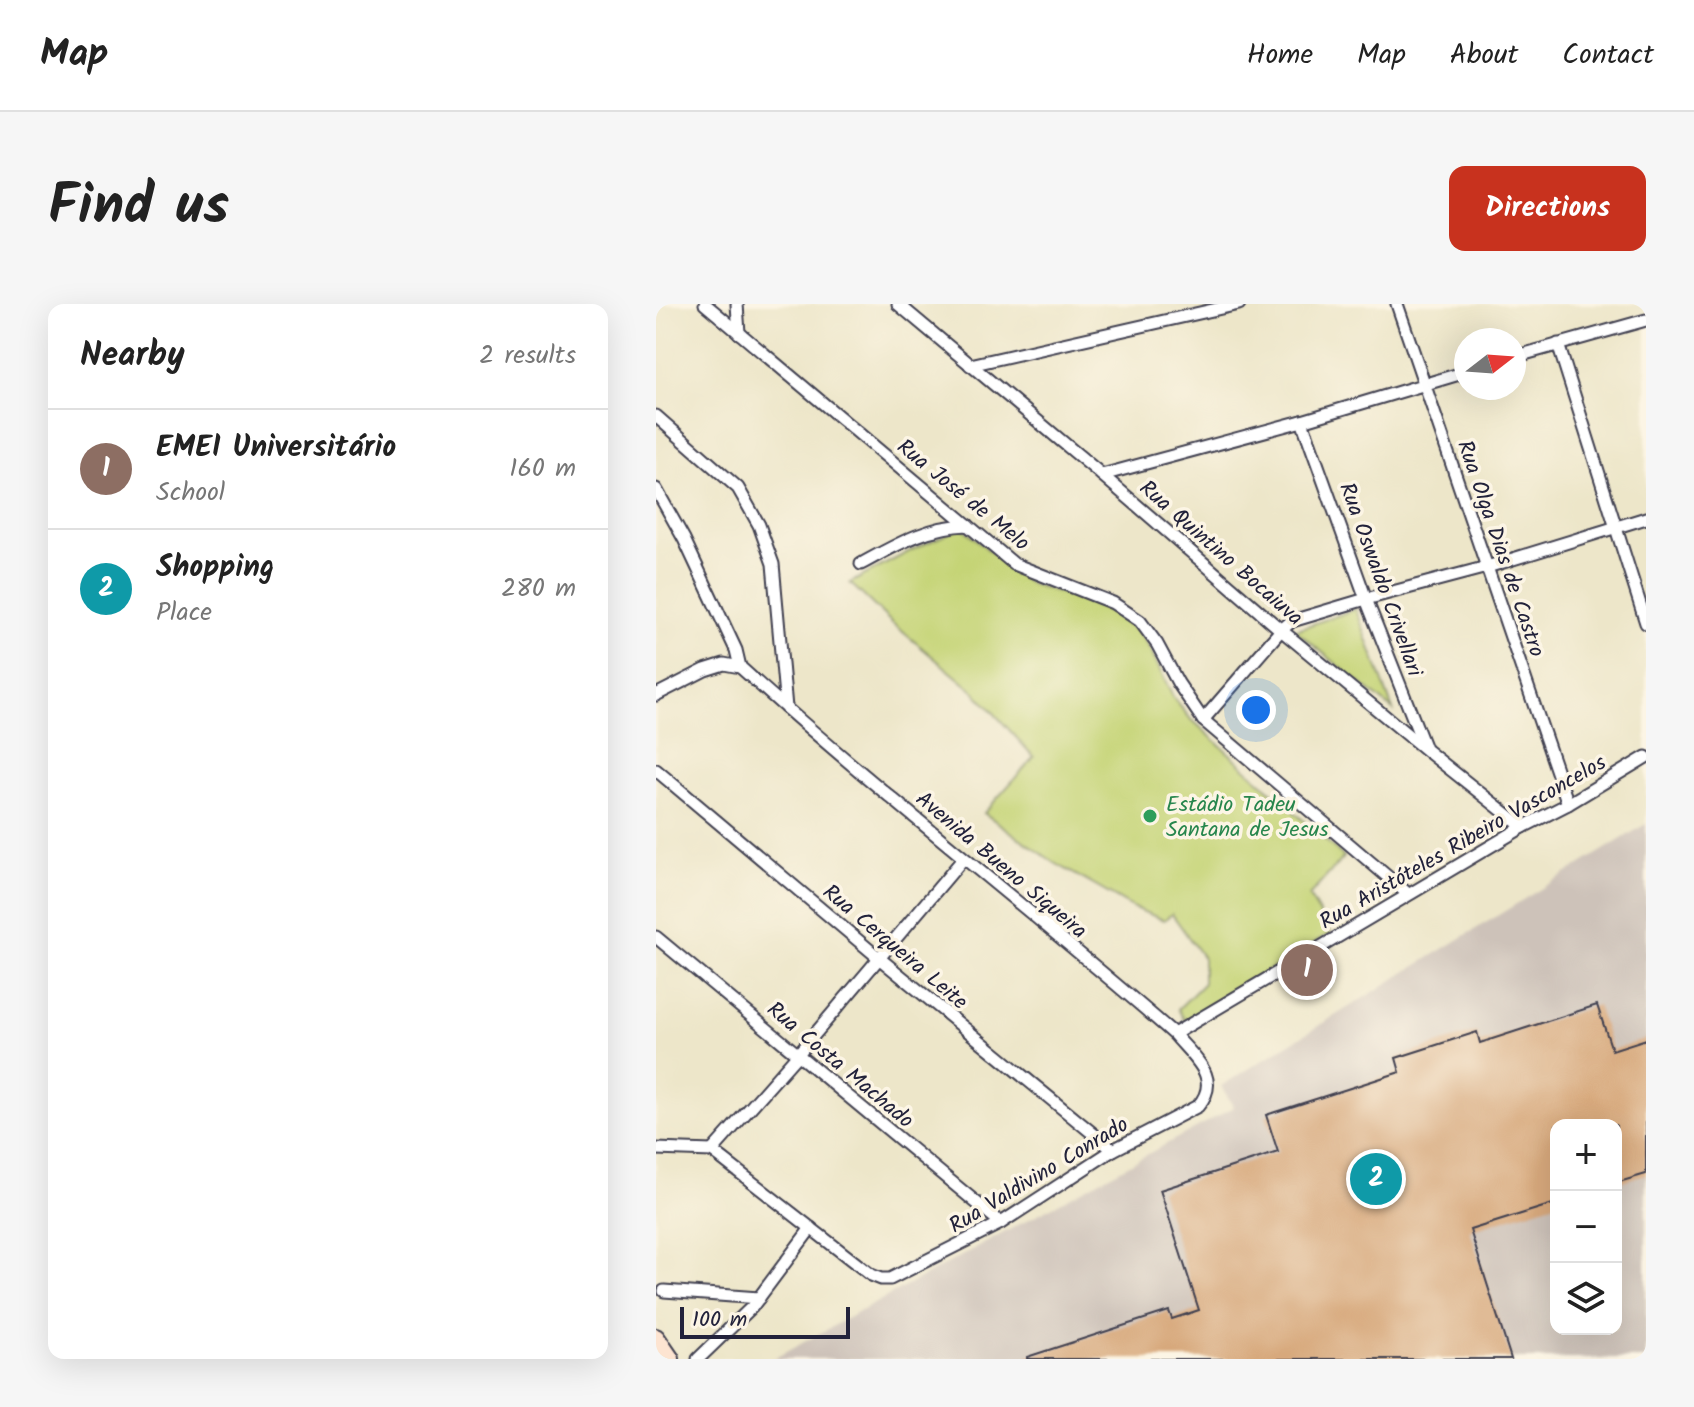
<!DOCTYPE html>
<html lang="en">
<head>
<meta charset="utf-8">
<style>
  body { margin:0; font-family:Kalam,sans-serif; background:#f6f6f6; color:#222 }
  .controls { position:absolute; right:24px; bottom:24px; display:grid; overflow:hidden; border-radius:16px; box-shadow:0 8px 32px #0002 }
  .controls button { width:72px; height:72px; display:grid; place-items:center; padding:0; border:0; border-bottom:2px solid #e0e0e0; background:#fff; color:#222; font:40px sans-serif }
  .compass { position:absolute; left:798px; top:24px; width:72px; height:72px; border-radius:50%; background:#fff; box-shadow:0 8px 32px #0002; rotate:73deg }
  .scale { position:absolute; left:24px; bottom:20px; width:170px; box-sizing:border-box; padding-left:8px; border:4px solid #22223b; border-top:0; font-size:22px; line-height:28px; white-space:nowrap; color:#22223b; -webkit-text-stroke:6px #fcf5e5; paint-order:stroke }
  .you { position:absolute; left:600px; top:406px; width:28px; height:28px; margin:-20px; border:6px solid #fff; border-radius:50%; background:#1a73e8; box-shadow:0 0 0 12px #1a73e833 }
  .badge { display:grid; place-items:center; width:52px; height:52px; border-radius:50%; background:#c8321e; color:#fff; font-size:26px; font-weight:700 }
  .pin { position:absolute; translate:-50% -50%; border:4px solid #fff; box-shadow:0 2px 8px #0006 }
  .list { margin:0; padding:0; list-style:none }
  h2 { display:flex; justify-content:space-between; align-items:center; height:104px; margin:0; padding:0 32px; font-size:34px }
  h2 small { font-size:26px; font-weight:400; color:#767676 }
  .list li { display:grid; grid-template-columns:52px 1fr auto; gap:24px; align-items:center; box-sizing:border-box; height:120px; padding:0 32px; border-top:2px solid #e0e0e0 }
  .list b { display:block; font-size:30px; white-space:nowrap }
  .list p { margin:0; font-size:26px; white-space:nowrap; color:#767676 }
  .list em { font-size:26px; font-style:normal; color:#767676 }
  .icon { flex:none; width:44px; height:44px; fill:none; stroke:currentColor; stroke-width:2; stroke-linecap:round; stroke-linejoin:round }
  .map { position:relative; flex:none; width:990px; height:1055px; overflow:hidden; border-radius:16px }
  header { display:flex; align-items:center; gap:48px; box-sizing:border-box; height:112px; padding:0 40px; background:#fff; border-bottom:2px solid #e0e0e0 }
  header strong { font-size:38px }
  nav { display:flex; gap:44px; margin-inline-start:auto; font-size:28px }
  .intro { display:flex; align-items:center; justify-content:space-between; box-sizing:border-box; height:192px; padding:0 48px }
  h1 { margin:0; font-size:56px }
  .button { padding:20px 36px; border-radius:16px; background:#c8321e; color:#fff; font-size:28px; font-weight:700 }
  main { display:flex; gap:48px; padding:0 48px }
  aside { flex:1; background:#fff; border-radius:16px; box-shadow:0 8px 32px #0002 }
  .map>svg:first-child { display:block }
  .industrial { fill:#cdc2b9; fill-rule:evenodd }
  .green { fill:#c5d476; stroke:#747b58; stroke-width:2 }
  .building { fill:#d7a87c }
  .lines { fill:none; stroke-linecap:round; stroke-linejoin:round }
  .minor-casing { stroke:#403f50; stroke-width:15 }
  .secondary-casing { stroke:#403f50; stroke-width:20 }
  .minor { stroke:#fff; stroke-width:11 }
  .secondary { stroke:#fde4d1; stroke-width:16 }
  .leisure-dot { fill:#2e9e5b; stroke:#fcf5e5; stroke-width:3 }
  .labels { text-anchor:middle; stroke-width:7; stroke-linejoin:round; paint-order:stroke }
  .street-label { font-size:22px; fill:#22223b; stroke:#fcf5e5 }
  .leisure-label { font-size:22px; fill:#27864d; stroke:#fcf5e5; text-anchor:start }
</style>
</head>
<body>
<header>
<strong>Map</strong>
<nav><a>Home</a><a>Map</a><a>About</a><a>Contact</a></nav>
</header>
<div class="intro"><h1>Find us</h1><a class="button">Directions</a></div>
<main>
<aside>
<h2>Nearby<small>2 results</small></h2>
<ul class="list">
<li><span class="badge" style="background:#8d6e63">1</span><div><b>EMEI Universitário</b><p>School</p></div><em>160 m</em></li>
<li><span class="badge" style="background:#0f9aa8">2</span><div><b>Shopping</b><p>Place</p></div><em>280 m</em></li>
</ul>
</aside>
<div class="map">
<svg width="990" height="1055" viewBox="0 0 990 1055">
  <rect width="100%" height="100%" fill="#fcf5e5"/>
  <filter id="ink" filterUnits="userSpaceOnUse"><feTurbulence type="fractalNoise" baseFrequency=".0125" numOctaves="2"/><feDisplacementMap in="SourceGraphic" scale="16" xChannelSelector="R" yChannelSelector="G"/><feConvolveMatrix kernelMatrix="1 2 1 2 8 2 1 2 1" color-interpolation-filters="sRGB"/></filter>
  <filter id="wash" filterUnits="userSpaceOnUse"><feTurbulence type="fractalNoise" baseFrequency=".006" numOctaves="4" result="noise"/><feDisplacementMap in="SourceGraphic" scale="32" xChannelSelector="R" yChannelSelector="G"/><feGaussianBlur stdDeviation="1.8" result="paint"/><feColorMatrix in="noise" values="0 0 0 0 0 0 0 0 0 0 0 0 0 0 0 0 0 1.4 0 .05"/><feComposite in="paint" operator="in"/></filter>
  <g filter="url(#wash)">
    <rect width="100%" height="100%" fill="#ede6c9"/>
    <path class="industrial" d="M 990,520 L 990,1055 L 117,1055 L 578,803 L 565,782 ZM 900,821 L 960,821 L 960,1025 L 900,1025 Z"/>
    <g class="green">
      <polygon points="306,223 358,268 375,280 441,300 482,327 493,344 518,395 533,413 688,553 653,592 675,629 529,717 522,705 547,680 547,654 516,610 508,616 478,604 399,559 328,509 378,453 319,388 235,318 194,279 258,245"/>
      <polygon points="700,305 737,406 639,326"/>
    </g>
    <g id="blocks">
      <polygon class="building" points="941,701 956,746 990,735 990,870 960,879 960,821 900,821 900,899 814,926 855,1055 371,1055 371,1053 513,1007 516,1015 543,1006 504,886 622,848 610,811 744,768 740,754 821,728 824,739"/>
    </g>
  </g>
  <g filter="url(#ink)">
    <use href="#blocks" fill-opacity="0" stroke="#403f50" stroke-width="2"/>
    <g class="lines">
      <defs>
        <g id="minor">
          <polyline points="49,0 358,260 457,299 484,317 501,340 522,379 547,416 752,590"/>
          <polyline points="81,0 83,29"/>
          <polyline points="242,0 446,171 625,326 770,446 867,523"/>
          <polyline points="741,0 912,500"/>
          <polyline points="902,40 990,319"/>
          <polyline points="858,53 990,16"/>
          <polyline points="314,61 583,0"/>
          <polyline points="0,112 82,184 103,221 117,260 130,404"/>
          <polyline points="646,117 710,295 768,442"/>
          <polyline points="446,171 646,117 810,68"/>
          <polyline points="0,185 28,235 80,346 84,363"/>
          <path d="M 205,260 C 240,241 271,222 312,221"/>
          <polyline points="0,391 49,366 68,360 84,363"/>
          <polyline points="547,416 625,326 636,317 710,295 831,263 990,214"/>
          <polyline points="0,466 223,654 457,846"/>
          <polyline points="0,633 345,919"/>
          <polyline points="518,730 867,523 912,500 990,453"/>
          <polyline points="0,845 56,847"/>
          <path d="M 56,847 L 215,971 L 225,975 L 234,975 L 345,919 L 457,846 L 542,802 C 567,774 537,753 518,730 C 375,605 224,490 84,363"/>
          <polyline points="56,847 142,750 307,555"/>
          <polyline points="8,987 103,994"/>
          <polyline points="42,1055 96,1003 155,924"/>
        </g>
        <polyline id="secondary" points="0,1033 15,1055"/>
      </defs>
      <use href="#minor" class="minor-casing"/>
      <use href="#secondary" class="secondary-casing"/>
      <use href="#minor" class="minor"/>
      <use href="#secondary" class="secondary"/>
    </g>
  </g>
  <circle class="leisure-dot" cx="494" cy="512" r="8"/>
  <g class="labels">
    <g class="street-label">
      <text transform="translate(308 190) rotate(39)" y="8">Rua José de Melo</text>
      <text transform="translate(846 244) rotate(71)" y="8">Rua Olga Dias de Castro</text>
      <text transform="translate(566 248) rotate(41)" y="8">Rua Quintino Bocaiuva</text>
      <text transform="translate(726 275) rotate(70)" y="8">Rua Oswaldo Crivellari</text>
      <text transform="translate(806 537) rotate(-30)" y="8">Rua Aristóteles Ribeiro Vasconcelos</text>
      <text transform="translate(346 560) rotate(40)" y="8">Avenida Bueno Siqueira</text>
      <text transform="translate(240 642) rotate(40)" y="8">Rua Cerqueira Leite</text>
      <text transform="translate(185 760) rotate(40)" y="8">Rua Costa Machado</text>
      <text transform="translate(382 870) rotate(-31)" y="8">Rua Valdivino Conrado</text>
    </g>
    <g class="leisure-label">
      <text x="510" y="507">Estádio Tadeu<tspan x="510" dy="25">Santana de Jesus</tspan></text>
    </g>
  </g>
</svg>
<div class="controls">
<button>+</button>
<button>−</button>
<button><svg class="icon" aria-label="layers" viewBox="0 0 24 24"><path d="M12 4l9 5-9 5-9-5zM3 14l9 5 9-5"/></svg></button>
</div>
<svg class="compass" viewBox="-18 -18 36 36"><path d="M0-13l5 13h-10z" fill="#e53935"/><path d="M0 13l5-13h-10z" fill="#767676"/></svg>
<div class="scale">100 m</div>
<div class="you"></div>
<div class="pin badge" style="left:651px;top:666px;background:#8d6e63">1</div>
<div class="pin badge" style="left:720px;top:875px;background:#0f9aa8">2</div>
</div>
</main>
</body>
</html>
